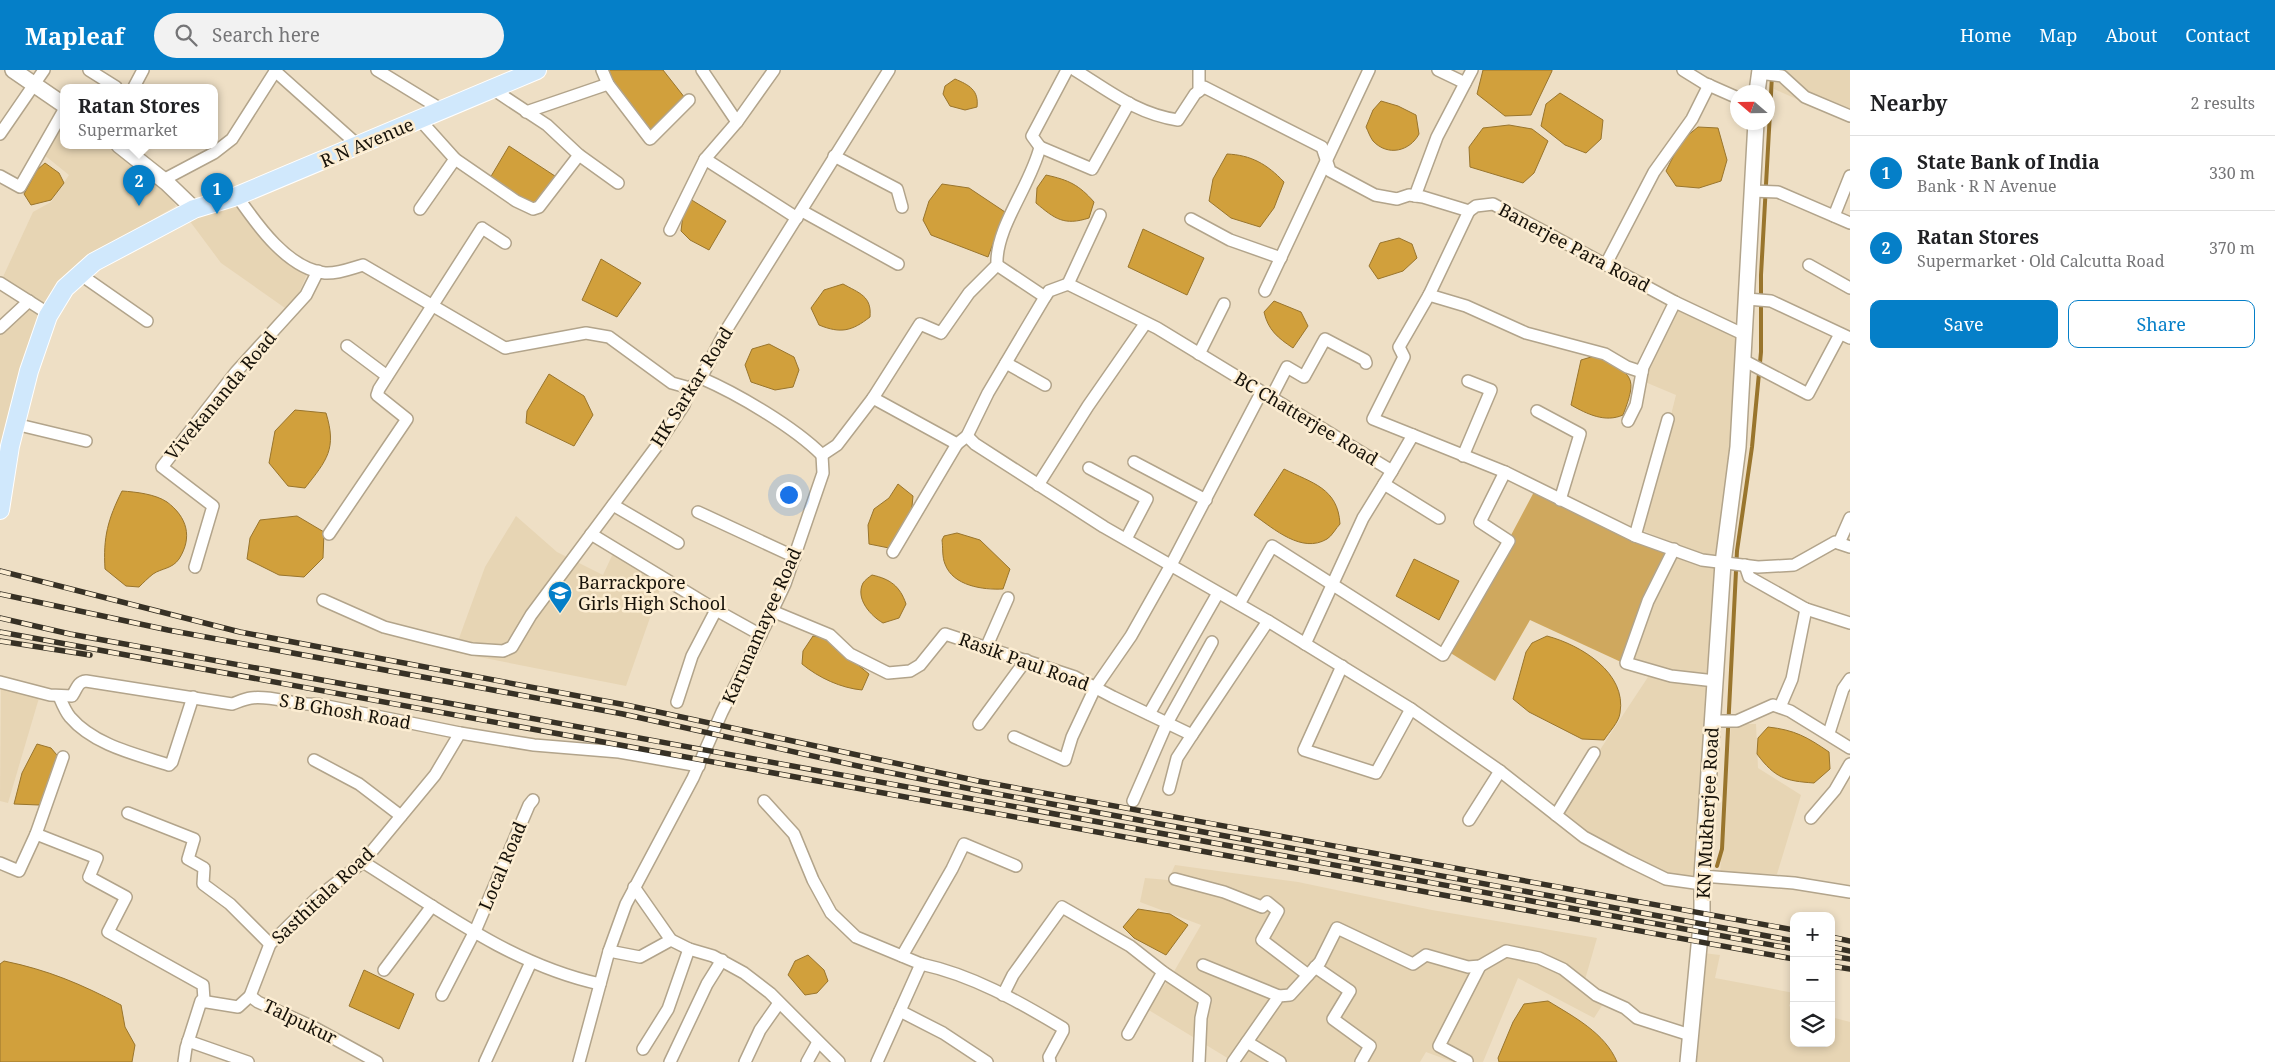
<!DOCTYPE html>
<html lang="en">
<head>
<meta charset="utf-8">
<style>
  body { margin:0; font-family:"Noto Serif",serif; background:#f2f2f2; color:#202124 }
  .controls { position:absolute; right:15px; bottom:15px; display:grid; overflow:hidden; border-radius:10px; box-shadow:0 2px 8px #0003 }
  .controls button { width:45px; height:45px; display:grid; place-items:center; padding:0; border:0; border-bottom:1px solid #e0e0e0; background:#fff; color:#202124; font:25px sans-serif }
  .compass { position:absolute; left:1730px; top:15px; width:45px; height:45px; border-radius:50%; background:#fff; box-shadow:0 2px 8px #0003; rotate:290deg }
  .you { position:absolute; left:788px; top:424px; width:18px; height:18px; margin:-12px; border:4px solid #fff; border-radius:50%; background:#1a73e8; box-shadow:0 0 0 8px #1a73e833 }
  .badge { display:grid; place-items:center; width:32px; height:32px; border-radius:50%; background:#057fc8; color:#fff; font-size:16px; font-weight:700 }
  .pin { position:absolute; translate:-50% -41px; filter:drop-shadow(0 1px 2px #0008) }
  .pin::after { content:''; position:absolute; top:26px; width:18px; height:15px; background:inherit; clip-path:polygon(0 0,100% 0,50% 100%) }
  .popup { position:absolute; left:60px; top:14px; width:158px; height:65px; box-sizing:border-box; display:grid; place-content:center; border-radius:10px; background:#fff; filter:drop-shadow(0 1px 4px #0005); font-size:16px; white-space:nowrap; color:#757577 }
  .popup b { font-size:19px; color:#202124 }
  .popup::after { content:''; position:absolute; left:50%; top:100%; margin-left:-10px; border:10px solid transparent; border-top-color:#fff }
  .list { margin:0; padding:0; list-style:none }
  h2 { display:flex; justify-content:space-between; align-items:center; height:65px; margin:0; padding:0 20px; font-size:21px }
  h2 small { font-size:16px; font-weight:400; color:#757577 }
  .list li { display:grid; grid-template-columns:32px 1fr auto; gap:15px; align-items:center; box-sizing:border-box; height:75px; padding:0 20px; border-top:1px solid #e0e0e0 }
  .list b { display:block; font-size:19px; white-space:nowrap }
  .list p { margin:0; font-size:16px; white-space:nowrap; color:#757577 }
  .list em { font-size:16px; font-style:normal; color:#757577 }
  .actions { display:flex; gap:10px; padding:15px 20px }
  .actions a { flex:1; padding:11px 0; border:1px solid #057fc8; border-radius:10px; text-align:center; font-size:18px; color:#057fc8 }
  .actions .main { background:#057fc8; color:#fff }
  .icon { flex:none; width:28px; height:28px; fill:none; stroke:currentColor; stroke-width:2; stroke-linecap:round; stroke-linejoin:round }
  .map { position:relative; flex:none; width:1850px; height:992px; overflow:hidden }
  header { display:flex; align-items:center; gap:30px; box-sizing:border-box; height:70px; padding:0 25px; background:#057fc8; color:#fff }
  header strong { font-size:24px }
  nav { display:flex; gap:28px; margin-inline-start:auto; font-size:18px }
  .search { width:350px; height:45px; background:#f2f2f2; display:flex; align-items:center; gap:12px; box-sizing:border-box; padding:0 18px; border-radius:28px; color:#757577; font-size:19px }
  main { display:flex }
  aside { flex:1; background:#fff }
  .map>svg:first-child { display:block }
  .built { fill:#e7d5b4 }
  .green { fill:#cfa85e }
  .water { fill:#d1a03c; stroke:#99752d }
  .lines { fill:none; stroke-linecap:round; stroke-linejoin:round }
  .stream { stroke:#99752d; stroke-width:4 }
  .street-casing { stroke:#b2a48b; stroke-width:14 }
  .secondary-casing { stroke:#b2a48b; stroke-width:18 }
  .primary-casing { stroke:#fff; stroke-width:20 }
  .street { stroke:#fff; stroke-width:11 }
  .secondary { stroke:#fff; stroke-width:15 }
  .primary { stroke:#d0e8fc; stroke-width:18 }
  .rail-casing { stroke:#373125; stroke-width:5.5 }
  .rail { stroke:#fcedd2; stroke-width:4; stroke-dasharray:11; stroke-linecap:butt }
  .labels { text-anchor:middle; stroke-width:5; stroke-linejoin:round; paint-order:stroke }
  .street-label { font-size:18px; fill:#171209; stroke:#fcedd2 }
  .poi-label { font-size:18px; fill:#171209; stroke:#fcedd2; text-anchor:start }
</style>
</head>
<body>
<header>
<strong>Mapleaf</strong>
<div class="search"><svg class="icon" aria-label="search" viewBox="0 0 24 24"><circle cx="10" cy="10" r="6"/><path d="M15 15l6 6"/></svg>Search here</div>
<nav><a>Home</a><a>Map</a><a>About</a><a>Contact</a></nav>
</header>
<main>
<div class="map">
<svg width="1850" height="992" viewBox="0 0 1850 992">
  <rect width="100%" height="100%" fill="#eedfc5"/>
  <g class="built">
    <polygon points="1775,0 1850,0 1850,53 1774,19"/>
    <polygon points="64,46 64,75 108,75 160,111 176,136 121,168 45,237 2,209 33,142 51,132 69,105 43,84"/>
    <polygon points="231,130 249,153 277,182 307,204 298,225 285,238 221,193 186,146"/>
    <polygon points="29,235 42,244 0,406 0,261"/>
    <polygon points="1678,239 1741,268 1730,411 1717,488 1678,476 1642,460 1676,325 1645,312 1648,297"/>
    <polygon points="516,446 557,482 603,505 616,477 665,505 626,616 454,582 485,497"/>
    <polygon points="1675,485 1717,497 1710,605 1668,602 1630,592 1650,533"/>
    <polygon points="1650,604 1712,613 1696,810 1670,804 1638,792 1587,764 1562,743 1590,695"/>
    <polygon points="1,616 39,628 8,733 0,731"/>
    <polygon points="1731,654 1756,654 1758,698 1801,725 1777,804 1720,803"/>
    <polygon points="1175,795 1298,812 1432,840 1597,868 1582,920 1603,934 1594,948 1518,908 1483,992 1453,992 1426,982 1420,992 1234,992 1147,939 1172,905 1201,855 1140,832 1145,808 1168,810"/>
    <polygon points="1703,883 1720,885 1715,908 1794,923 1789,936 1794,938 1794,973 1831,973 1831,947 1850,952 1850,992 1694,992"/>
  </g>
  <polygon class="green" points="1535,420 1669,481 1644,531 1621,592 1530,550 1495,611 1449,582"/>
  <g class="water">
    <polygon points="602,0 663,0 685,28 655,65"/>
    <polygon points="1483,0 1552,0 1552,1 1531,45 1505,46 1477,24"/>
    <path d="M 955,9 C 969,15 979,20 977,37 L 965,40 L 950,36 L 943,24 L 945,16 Z"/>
    <polygon points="1560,23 1603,50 1601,69 1586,83 1565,75 1541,56 1546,34"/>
    <path d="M 1381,31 L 1398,36 L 1416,45 L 1419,64 C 1410,81 1388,87 1373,71 C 1370,67 1368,61 1366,57 L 1373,40 Z"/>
    <polygon points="1509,55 1532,59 1548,71 1534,103 1523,113 1470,97 1469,77 1483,58"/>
    <polygon points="1698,57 1718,58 1727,90 1721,111 1699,118 1676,116 1666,101 1681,71"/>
    <polygon points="509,76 558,108 538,137 490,108"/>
    <path d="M 1227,84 C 1251,85 1267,94 1284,112 L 1274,138 L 1260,157 L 1231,148 L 1209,131 L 1213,109 Z"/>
    <polygon points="45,93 59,103 64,113 51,130 31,135 24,124 37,100"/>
    <path d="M 1046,105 C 1069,110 1079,115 1094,132 L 1089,148 C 1064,156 1055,149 1036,133 L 1037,118 Z"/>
    <polygon points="942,114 969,118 1005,142 988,187 931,165 923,150 929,131"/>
    <polygon points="690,129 726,151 709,180 690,170 681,161 683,145"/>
    <polygon points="1143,159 1204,188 1187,225 1128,197"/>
    <polygon points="1399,168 1412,174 1417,188 1403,201 1378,209 1369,196 1380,173"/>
    <polygon points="601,189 641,213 617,247 582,230"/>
    <path d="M 843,214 C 859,223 872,226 870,247 C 852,261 841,264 819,255 L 811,238 L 824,220 Z"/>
    <path d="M 1274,231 L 1301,242 L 1308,256 L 1293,278 C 1278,268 1268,260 1264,242 Z"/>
    <polygon points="769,274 794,287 799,300 793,317 775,320 751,312 745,295 752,279"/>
    <path d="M 1598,285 C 1633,306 1638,306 1623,345 C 1605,353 1587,344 1571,335 L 1581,290 Z"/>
    <polygon points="549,304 584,326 593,345 574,376 526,353 527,341"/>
    <path d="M 295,340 L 326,343 C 337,379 327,390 305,418 L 288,416 L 269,393 L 275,361 Z"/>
    <path d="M 1284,399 C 1312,413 1338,418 1340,454 C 1336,458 1332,466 1327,469 C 1302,484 1274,459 1254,445 Z"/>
    <polygon points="898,414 913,426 911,447 889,478 869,474 868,455 874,439 889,428"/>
    <path d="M 122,421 C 136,422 155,424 167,432 C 187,447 193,467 179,489 C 172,499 162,498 153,504 C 148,508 143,513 139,517 L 126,516 L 105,499 C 103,467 108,449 122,421 Z"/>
    <polygon points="297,446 324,462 323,488 304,507 279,505 247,489 250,468 260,450"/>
    <path d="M 957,463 L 980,470 L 1010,499 L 1003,519 C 983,520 953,516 945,494 C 942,487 943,477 942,470 L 944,466 Z"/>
    <polygon points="1414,489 1459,511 1439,550 1396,526"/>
    <path d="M 872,505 C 890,509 900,516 906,534 L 899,548 L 883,553 C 871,546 855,529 863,513 C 865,510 869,507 872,505 Z"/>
    <path d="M 813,566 L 825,568 L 869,604 L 862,620 C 841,618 819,608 802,594 L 803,581 Z"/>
    <path d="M 1547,566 C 1581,575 1627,603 1620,643 C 1619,652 1609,662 1604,670 L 1582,669 L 1529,642 L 1513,629 L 1526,582 L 1532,573 Z"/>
    <path d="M 1768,657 C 1795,660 1807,667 1829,682 L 1830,699 L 1814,713 C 1785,711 1775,708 1757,684 L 1758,668 Z"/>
    <polygon points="37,674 51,678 62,691 48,730 39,735 14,734 22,703"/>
    <polygon points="1138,839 1170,844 1188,855 1166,885 1134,868 1123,857"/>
    <polygon points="808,885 824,900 828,911 817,923 805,925 788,905 795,891"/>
    <path d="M 4,891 C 48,900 81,914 121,935 L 125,957 L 135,975 L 132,992 L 0,992 L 0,894 Z"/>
    <polygon points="364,900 414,924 399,959 349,936"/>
    <path d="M 1548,931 C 1574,947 1605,963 1617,992 L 1499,992 L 1498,988 L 1513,952 L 1524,934 Z"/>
  </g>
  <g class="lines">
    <polyline class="stream" points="1717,796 1722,779 1737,481 1752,377 1761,282 1761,205 1772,6"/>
    <defs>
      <g id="street">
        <polyline points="89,0 116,17"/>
        <polyline points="377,0 444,41"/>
        <polyline points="602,0 608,14 650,69 689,30"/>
        <polyline points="702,0 737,52"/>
        <path d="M 1075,0 C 1109,21 1137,44 1178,50 L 1195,24 L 1204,17 L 1322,77 L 1330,101 L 1375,125 L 1397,129 L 1409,125 L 1423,127 L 1469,141 L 1476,136 L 1493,134 L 1675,232 L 1745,265"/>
        <polyline points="1199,0 1199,21"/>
        <polyline points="1438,0 1465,13"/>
        <polyline points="1683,0 1704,13 1738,28"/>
        <polyline points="275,1 359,76"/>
        <polyline points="1759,3 1782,6 1805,27 1850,46"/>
        <polyline points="134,17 143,0"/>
        <polyline points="494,20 547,55 579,85 618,113"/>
        <polyline points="526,42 608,14"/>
        <polyline points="420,50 455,89 516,131 533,139 539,137 579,85"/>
        <polyline points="0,64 44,0"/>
        <polyline points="1040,77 1092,99 1129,33"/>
        <polyline points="834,86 897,119 902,137"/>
        <polyline points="705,89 797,148"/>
        <polyline points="0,106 20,117 64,40"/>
        <polyline points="163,110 214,83 232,69 276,0"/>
        <polyline points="1752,121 1778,122 1850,153"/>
        <path d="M 237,126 C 257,155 288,199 325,203 C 338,204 352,198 363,195 L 505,278 L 586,263 L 609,267 L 672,313 L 690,318"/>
        <polyline points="1415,126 1437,67 1472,0"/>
        <polyline points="420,139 455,89"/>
        <polyline points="802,141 898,194"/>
        <polyline points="1834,146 1850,106"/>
        <polyline points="1191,149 1230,170 1281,188"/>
        <polyline points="670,160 705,89 737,52 774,0"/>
        <polyline points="1606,194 1654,102 1692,49 1709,15"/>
        <polyline points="997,195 1045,227 1049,221 1068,214 1157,258 1392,401 1413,365 1505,402 1635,466 1702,490 1758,497 1794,495 1835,472 1850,477"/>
        <polyline points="1809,195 1850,218"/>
        <polyline points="81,205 147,251"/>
        <polyline points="0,213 49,244"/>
        <polyline points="1068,214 1100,145"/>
        <polyline points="1265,221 1369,0"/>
        <polyline points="1429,225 1466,236 1526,263 1605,284 1627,297 1642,302"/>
        <polyline points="1747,229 1771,231 1850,268"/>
        <polyline points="0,258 29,231"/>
        <polyline points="347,276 387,306"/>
        <polyline points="1199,284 1224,234"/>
        <polyline points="1743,290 1808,324 1840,264"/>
        <polyline points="1006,293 1045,315"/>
        <path d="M 701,308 C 738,324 794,357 822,385"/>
        <path d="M 873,328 L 920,254 L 941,263 L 969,223 L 997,195 C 995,158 1031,115 1040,77 L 1032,66 L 1067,0"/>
        <polyline points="1271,328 1287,297 1304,307 1325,269 1365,290 1366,293"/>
        <polyline points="1537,341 1580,364 1560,430"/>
        <polyline points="1628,351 1636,335 1643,297 1675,232"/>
        <polyline points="15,354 86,371"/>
        <polyline points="1413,365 1373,349 1404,287 1399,277 1429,225 1469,141"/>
        <polyline points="967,366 975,374 1104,457 1268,551 1411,639 1500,701 1584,767 1627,790 1666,809 1702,814"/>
        <polyline points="822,385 837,375 873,328 957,374 967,366 988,323 1045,227"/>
        <polyline points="1463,386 1491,320 1468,311"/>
        <polyline points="1134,392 1206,430"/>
        <polyline points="1089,398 1147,429 1126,469"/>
        <polyline points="1384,414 1439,448"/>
        <polyline points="1038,415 1088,336 1145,254"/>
        <polyline points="613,435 678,473"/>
        <polyline points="698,442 795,487"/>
        <polyline points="329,464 407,349 377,325 379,319 482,158 505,173"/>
        <polyline points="591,464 716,540"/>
        <polyline points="1635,466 1668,349"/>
        <polyline points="1839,473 1850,448"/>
        <polyline points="1674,479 1648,531 1626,593 1671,606 1715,611"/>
        <polyline points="893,482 957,374"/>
        <polyline points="1745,495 1749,507 1806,539 1850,553"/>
        <polyline points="195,497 213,436 162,397 236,302 306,225 318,201"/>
        <polyline points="323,530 384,557 427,568 472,579 503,581 512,577 531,545 659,373 684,335 690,318 701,308 725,262 889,0"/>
        <polyline points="1239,534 1272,476 1443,585 1509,471 1480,452 1505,402"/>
        <polyline points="772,541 830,565 850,584 888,603 910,601 920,595 945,564 1075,607 1113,627 1192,665 1268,551"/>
        <polyline points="1305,574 1363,448 1392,401"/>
        <polyline points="986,578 1008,528"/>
        <polyline points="1342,596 1304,680 1376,703 1411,639"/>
        <path d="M 0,612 L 50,625 L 72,626 C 77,619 77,612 86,611 L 232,634 C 238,632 244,629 251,628 C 273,625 295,636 317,634 L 460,663 L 534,675 L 619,682 L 699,696"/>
        <path d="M 59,626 C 62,633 65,641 70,647 C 94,675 135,684 169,695 L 172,692 L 193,627"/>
        <polyline points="677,632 692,586 716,540 761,565"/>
        <polyline points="1780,637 1792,609 1806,539"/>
        <polyline points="1149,644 1218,523"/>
        <polyline points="1713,651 1737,651 1773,635 1790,641 1850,678"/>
        <polyline points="979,654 1026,590"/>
        <polyline points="1829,663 1843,619 1850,609"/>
        <polyline points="1014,667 1065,690 1072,667 1095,618 1131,566 1171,495 1261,323"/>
        <polyline points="314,690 359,714 401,746"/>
        <polyline points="1169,719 1177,688 1192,665"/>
        <polyline points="764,731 794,764 813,810 831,843 856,867 921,894 877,992"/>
        <polyline points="1133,731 1167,653 1212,572"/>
        <polyline points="128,743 194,769 188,789 204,798 203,814 230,834 270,874"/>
        <polyline points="1556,745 1594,683"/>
        <polyline points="1811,748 1835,720 1850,694"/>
        <polyline points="1469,750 1500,701"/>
        <polyline points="36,764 63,687"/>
        <path d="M 363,792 C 438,839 512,895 600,914"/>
        <polyline points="0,793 19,801 36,764 97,788 89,807 126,827 108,862 203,915 204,930"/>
        <polyline points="1702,806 1794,813 1850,822"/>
        <polyline points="1175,809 1224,822 1262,837 1267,832 1278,841 1262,870 1308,905"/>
        <polyline points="634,817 671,870 689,879 713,886 744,903 770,923 839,992"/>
        <polyline points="609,881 640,887 671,870"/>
        <polyline points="902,886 952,799 964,774 1016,796"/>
        <path d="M 921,894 C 972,905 1018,931 1063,958 L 1063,961 L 1049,987 L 1050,992"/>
        <polyline points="1203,895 1279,926"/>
        <polyline points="1315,897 1350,921 1333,949 1370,976 1361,992"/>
        <polyline points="384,900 432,836"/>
        <polyline points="442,925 476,859 529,735 533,730"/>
        <polyline points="1003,925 1013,905 1062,837 1130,876 1163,902 1205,930 1201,948 1199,992"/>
        <polyline points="250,926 258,932 313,957 377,992"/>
        <polyline points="900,941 943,963 987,992"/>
        <polyline points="1128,964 1163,902"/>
        <polyline points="188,971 248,992"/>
        <polyline points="1247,972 1280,992"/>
        <polyline points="643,979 668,939 689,879"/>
        <polyline points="1467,991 1439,976 1480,896"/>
        <polyline points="184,992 186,978 201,931 238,937 250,926 270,874 318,827 363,792 435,705 460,663"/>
        <polyline points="485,992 531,892"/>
        <polyline points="579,992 609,881 626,834 693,708 722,642 766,554 785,514 823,403 822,385"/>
        <polyline points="670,992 707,914 722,890"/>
        <polyline points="745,992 760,960 779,933"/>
        <polyline points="807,992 818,972"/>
        <polyline points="1233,992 1279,926 1290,925 1320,892 1337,858 1413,894 1426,885 1468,897 1480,896 1506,881 1539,888 1563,899 1596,925 1625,938 1637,948 1690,965"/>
      </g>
      <g id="secondary">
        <polyline points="13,0 64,35"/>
        <polyline points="1757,22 1760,0"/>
        <polyline points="119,75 167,113 194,139"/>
        <polyline points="1688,992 1702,844 1702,806 1723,493 1738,377 1756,52"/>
      </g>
      <polyline id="primary" points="0,440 10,376 29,301 48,246 65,218 94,192 194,139 237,126 537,0"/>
    </defs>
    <use href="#street" class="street-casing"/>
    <use href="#secondary" class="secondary-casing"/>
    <use href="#primary" class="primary-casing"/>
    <use href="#street" class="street"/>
    <use href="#secondary" class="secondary"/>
    <use href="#primary" class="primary"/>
    <defs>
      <g id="rail">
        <polyline points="0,501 240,562 626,635 978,711 1794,860"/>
        <polyline points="0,524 168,560 623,644 867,698 976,720 1794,871"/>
        <polyline points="0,548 70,564 1794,879"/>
        <polyline points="0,562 1794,889"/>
        <polyline points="0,571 90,585"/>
        <polyline points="1831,867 1850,871"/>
        <polyline points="1831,877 1850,881"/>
        <polyline points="1831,886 1850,889"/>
        <polyline points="1831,896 1850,899"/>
      </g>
    </defs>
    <use href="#rail" class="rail-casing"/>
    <use href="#rail" class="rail"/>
  </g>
  <defs>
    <symbol id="school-pin" viewBox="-11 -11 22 30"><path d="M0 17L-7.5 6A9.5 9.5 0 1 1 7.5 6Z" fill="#057fc8" stroke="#fcedd2"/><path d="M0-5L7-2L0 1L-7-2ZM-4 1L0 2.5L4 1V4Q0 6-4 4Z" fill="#fff"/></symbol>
  </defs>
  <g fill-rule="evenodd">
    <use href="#school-pin" x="546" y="509" width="28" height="38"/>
  </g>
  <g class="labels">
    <g class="street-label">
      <text transform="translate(367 73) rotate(-23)" y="6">R N Avenue</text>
      <text transform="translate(1574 178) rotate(28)" y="6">Banerjee Para Road</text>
      <text transform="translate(692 317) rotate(-58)" y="6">HK Sarkar Road</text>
      <text transform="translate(221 326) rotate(-50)" y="6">Vivekananda Road</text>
      <text transform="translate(1306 349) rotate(31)" y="6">BC Chatterjee Road</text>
      <text transform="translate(762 556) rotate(-66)" y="6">Karunamayee Road</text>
      <text transform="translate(1024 592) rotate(20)" y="6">Rasik Paul Road</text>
      <text transform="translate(345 642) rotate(10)" y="6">S B Ghosh Road</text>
      <text transform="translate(1708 743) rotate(-87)" y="6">KN Mukherjee Road</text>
      <text transform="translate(503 796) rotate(-67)" y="6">Local Road</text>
      <text transform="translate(323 826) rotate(-43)" y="6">Sasthitala Road</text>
      <text transform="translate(300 952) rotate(26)" y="6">Talpukur</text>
    </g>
    <g class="poi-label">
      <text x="578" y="519">Barrackpore<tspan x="578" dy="21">Girls High School</tspan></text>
    </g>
  </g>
</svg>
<div class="controls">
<button>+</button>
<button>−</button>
<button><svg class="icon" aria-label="layers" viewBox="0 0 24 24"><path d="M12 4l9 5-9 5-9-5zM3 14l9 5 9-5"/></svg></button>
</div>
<svg class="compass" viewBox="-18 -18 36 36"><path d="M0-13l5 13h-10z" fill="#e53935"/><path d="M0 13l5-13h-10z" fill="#757577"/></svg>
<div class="you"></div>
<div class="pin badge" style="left:217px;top:144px">1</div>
<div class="pin badge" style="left:139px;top:136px">2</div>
<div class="popup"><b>Ratan Stores</b>Supermarket</div>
</div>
<aside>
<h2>Nearby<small>2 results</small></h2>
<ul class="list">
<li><span class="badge">1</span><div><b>State Bank of India</b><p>Bank · R N Avenue</p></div><em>330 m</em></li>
<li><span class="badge">2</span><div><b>Ratan Stores</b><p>Supermarket · Old Calcutta Road</p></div><em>370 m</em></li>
</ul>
<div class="actions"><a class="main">Save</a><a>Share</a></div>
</aside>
</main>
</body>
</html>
